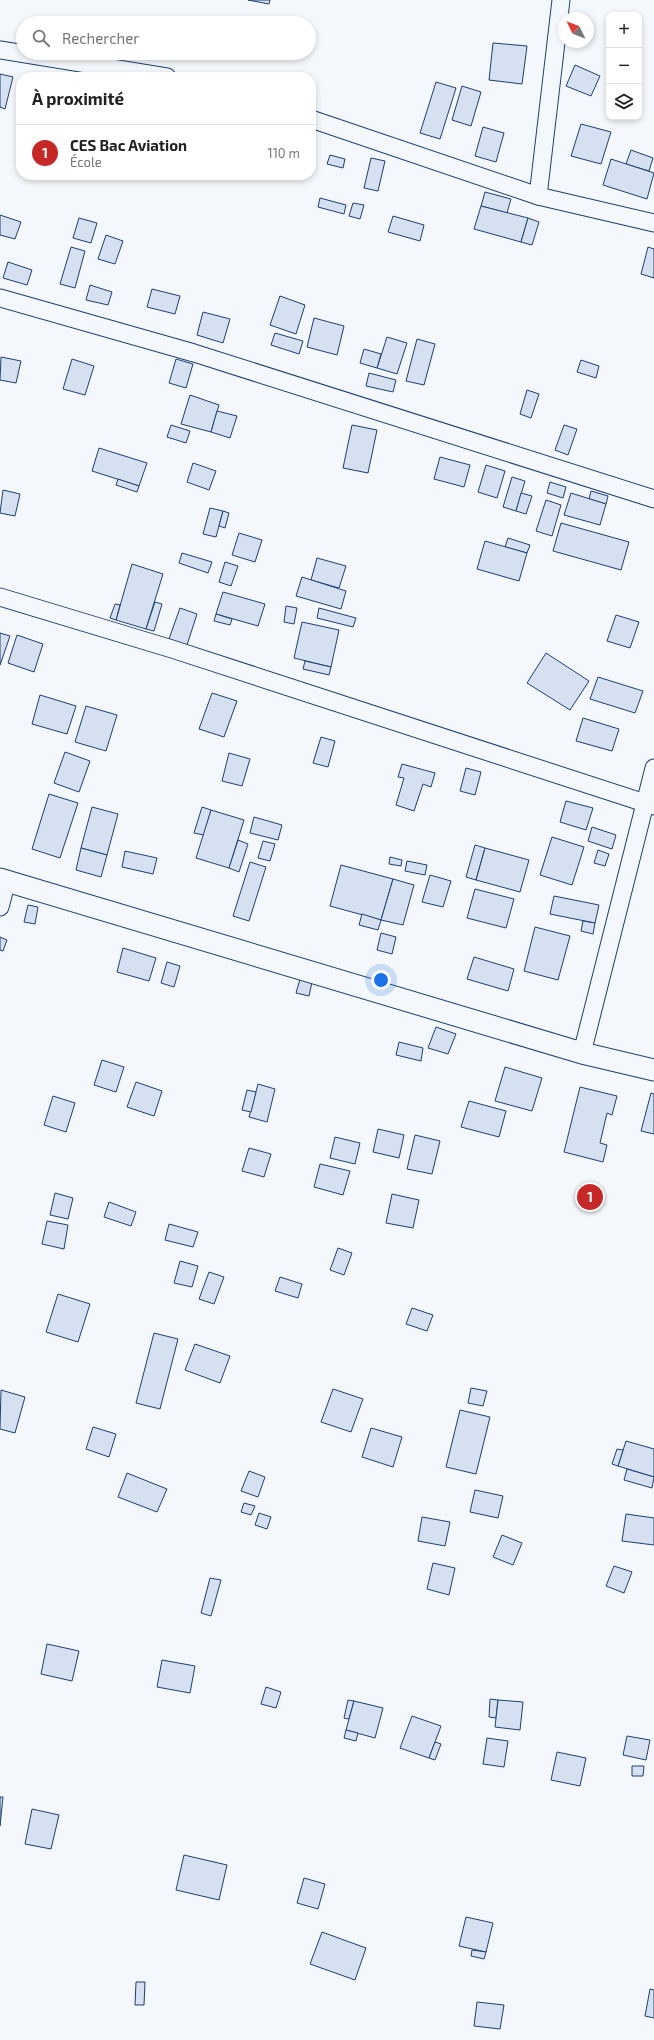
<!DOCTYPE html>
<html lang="fr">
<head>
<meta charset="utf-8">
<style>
  body { margin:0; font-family:"Exo 2",sans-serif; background:#f6f6f6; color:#222 }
  .controls { position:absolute; right:12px; top:12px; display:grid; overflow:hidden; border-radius:8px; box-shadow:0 2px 6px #0003 }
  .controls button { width:36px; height:36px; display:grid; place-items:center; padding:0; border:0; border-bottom:1px solid #e0e0e0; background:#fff; color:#222; font:20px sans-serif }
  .compass { position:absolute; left:558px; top:12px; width:36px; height:36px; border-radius:50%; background:#fff; box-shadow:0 2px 6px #0003; rotate:313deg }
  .you { position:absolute; left:381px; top:980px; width:14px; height:14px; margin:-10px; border:3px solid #fff; border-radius:50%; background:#1a73e8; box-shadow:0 0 0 6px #1a73e833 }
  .badge { display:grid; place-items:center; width:26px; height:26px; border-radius:50%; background:#c62828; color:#fff; font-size:13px; font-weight:700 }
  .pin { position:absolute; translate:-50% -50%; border:2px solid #fff; box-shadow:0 1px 4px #0006 }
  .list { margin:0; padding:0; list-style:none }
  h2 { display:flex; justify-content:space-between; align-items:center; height:52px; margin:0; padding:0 16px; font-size:17px }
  h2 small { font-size:13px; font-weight:400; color:#767676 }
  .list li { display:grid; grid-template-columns:26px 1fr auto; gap:12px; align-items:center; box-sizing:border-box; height:56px; padding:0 16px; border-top:1px solid #e0e0e0 }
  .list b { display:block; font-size:15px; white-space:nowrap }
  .list p { margin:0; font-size:13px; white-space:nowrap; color:#767676 }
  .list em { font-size:13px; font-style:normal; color:#767676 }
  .icon { flex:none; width:22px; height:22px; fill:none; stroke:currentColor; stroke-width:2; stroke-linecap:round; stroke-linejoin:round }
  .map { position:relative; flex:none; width:654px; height:2040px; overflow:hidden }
  .search { position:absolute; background:#fff; box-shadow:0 2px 6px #0003; left:16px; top:16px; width:300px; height:44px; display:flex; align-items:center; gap:10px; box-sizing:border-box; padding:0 14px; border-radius:22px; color:#767676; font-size:15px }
  .panel { position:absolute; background:#fff; box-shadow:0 2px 6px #0003; left:16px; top:72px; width:300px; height:108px; border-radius:16px }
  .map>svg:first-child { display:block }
  .building { fill:#d5e0f0; stroke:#1d3f73 }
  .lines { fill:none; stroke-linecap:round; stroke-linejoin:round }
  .minor-casing { stroke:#1d3f73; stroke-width:19 }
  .tertiary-casing { stroke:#1d3f73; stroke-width:23 }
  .minor { stroke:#f4f7fb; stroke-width:17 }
  .tertiary { stroke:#f4f7fb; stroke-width:21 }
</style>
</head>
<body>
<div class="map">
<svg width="654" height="2040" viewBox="0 0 654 2040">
  <rect width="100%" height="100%" fill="#f4f7fb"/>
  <g class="building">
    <polygon points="248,0 270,0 269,4"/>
    <polygon points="243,17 254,21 253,23 241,23"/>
    <polygon points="493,43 527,46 522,84 489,80"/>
    <polygon points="575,65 600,76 591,96 566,86"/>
    <polygon points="61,73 79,77 59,77"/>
    <polygon points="0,74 13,77 5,109 0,107"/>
    <polygon points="436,82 456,88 440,139 420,133"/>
    <polygon points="462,86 481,92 471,126 452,120"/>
    <polygon points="581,124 611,132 601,164 571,156"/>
    <polygon points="483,127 504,133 496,162 475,156"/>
    <polygon points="631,150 653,158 649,171 626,164"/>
    <polygon points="330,155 345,159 343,168 327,164"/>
    <polygon points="371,158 385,161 378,191 364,188"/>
    <polygon points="611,159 654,173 647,199 603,185"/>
    <polygon points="485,192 511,199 507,213 481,206"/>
    <polygon points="320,198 346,205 344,214 318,207"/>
    <polygon points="353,203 364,205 360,219 349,216"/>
    <polygon points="481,206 528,218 521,242 474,229"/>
    <polygon points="0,215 21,222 15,239 0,235"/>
    <polygon points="393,216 424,225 420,241 388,232"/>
    <polygon points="79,218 97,223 91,243 73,238"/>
    <polygon points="528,218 539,222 532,245 521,242"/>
    <polygon points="106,235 123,241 115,264 98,259"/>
    <polygon points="71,247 85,251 75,288 60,284"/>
    <polygon points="648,247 654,249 654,278 641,274"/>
    <polygon points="8,262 32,270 27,285 3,278"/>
    <polygon points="90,285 112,292 108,305 86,300"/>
    <polygon points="152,289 180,296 175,314 147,307"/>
    <polygon points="280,296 305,305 296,334 270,325"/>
    <polygon points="203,312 230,319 223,343 197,335"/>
    <polygon points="314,318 344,326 337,355 307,347"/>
    <polygon points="275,333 303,341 299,354 271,345"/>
    <polygon points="387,337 407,343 397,374 377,368"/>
    <polygon points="417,339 435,344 424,385 406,381"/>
    <polygon points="364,349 381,354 377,368 360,363"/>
    <polygon points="1,357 21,361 16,383 0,380"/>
    <polygon points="72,359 94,366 85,395 63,389"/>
    <polygon points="176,359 193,364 186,388 169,383"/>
    <polygon points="581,360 599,366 596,378 577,372"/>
    <polygon points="369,373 396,380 393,392 366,386"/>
    <polygon points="527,390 539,394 531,418 520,414"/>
    <polygon points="190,395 219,405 211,432 181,424"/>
    <polygon points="217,411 237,416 230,438 211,432"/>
    <polygon points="171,425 190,431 186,443 167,437"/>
    <polygon points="352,425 377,430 368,473 343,468"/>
    <polygon points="564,425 577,429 568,455 555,450"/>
    <polygon points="99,448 147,463 139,486 92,471"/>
    <polygon points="440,457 470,465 464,487 434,479"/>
    <polygon points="193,463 216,471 209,490 187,482"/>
    <polygon points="486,465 505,471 497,498 478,492"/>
    <polygon points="512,477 525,481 516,511 503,507"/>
    <polygon points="118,479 139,486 137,492 116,485"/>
    <polygon points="550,482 566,487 563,498 547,493"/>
    <polygon points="3,490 20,494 15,516 0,513"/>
    <polygon points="591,491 608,496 606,504 589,499"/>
    <polygon points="521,493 532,496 526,514 516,511"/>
    <polygon points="571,493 606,504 600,525 564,515"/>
    <polygon points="546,500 561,505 552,536 536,531"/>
    <polygon points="210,508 223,511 216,537 203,534"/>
    <polygon points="223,511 229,513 225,528 219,526"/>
    <polygon points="561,523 629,542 621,570 553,551"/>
    <polygon points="239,533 262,540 255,562 232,555"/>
    <polygon points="508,538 530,545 527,553 505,547"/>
    <polygon points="485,541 527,553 519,581 477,569"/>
    <polygon points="182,553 212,562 208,573 179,563"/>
    <polygon points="317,558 346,566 339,588 311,580"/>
    <polygon points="225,562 238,566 231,586 219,582"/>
    <polygon points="132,564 163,574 146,629 116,620"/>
    <polygon points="302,577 346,591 341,609 296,596"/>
    <polygon points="223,592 265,604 258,626 216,614"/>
    <polygon points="155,602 162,604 154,631 146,629"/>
    <polygon points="115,604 120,605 116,620 110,618"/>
    <polygon points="286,606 297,608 294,624 284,622"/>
    <polygon points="180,608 197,614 187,645 169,639"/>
    <polygon points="319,608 356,618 353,627 317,618"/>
    <polygon points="216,614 232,619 230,625 214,621"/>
    <polygon points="616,615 639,622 630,648 607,641"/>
    <polygon points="302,622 339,630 331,667 294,658"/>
    <polygon points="0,633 10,636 0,665"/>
    <polygon points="17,635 43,644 34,672 8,663"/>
    <polygon points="546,653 589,681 570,710 527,683"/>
    <polygon points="305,661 331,667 329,675 303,669"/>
    <polygon points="598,677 643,691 635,713 590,699"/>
    <polygon points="212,693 237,701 224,737 199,729"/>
    <polygon points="40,695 76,706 67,734 32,724"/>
    <polygon points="86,706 117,715 106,751 75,742"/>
    <polygon points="583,718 619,729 612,751 576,741"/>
    <polygon points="321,737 335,741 328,767 313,763"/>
    <polygon points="65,752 90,761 79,792 54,783"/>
    <polygon points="229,753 250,759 242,786 222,781"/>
    <polygon points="402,764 435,773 431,787 423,784 414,811 396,805 404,778 398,777"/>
    <polygon points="466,768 481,772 475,795 460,791"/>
    <polygon points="49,794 78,803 60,858 32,849"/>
    <polygon points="566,801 593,808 586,830 560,822"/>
    <polygon points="92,807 118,814 107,855 81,848"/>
    <polygon points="202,807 211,810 204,835 194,833"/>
    <polygon points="211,810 244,820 229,868 196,858"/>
    <polygon points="254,817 282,825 278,840 250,833"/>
    <polygon points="592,827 616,835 612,849 588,841"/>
    <polygon points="552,837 584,847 572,885 540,875"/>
    <polygon points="238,840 248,844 239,872 229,868"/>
    <polygon points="263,841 275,844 270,861 258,858"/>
    <polygon points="475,845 485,848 476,880 466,877"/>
    <polygon points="81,848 107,855 101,877 76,870"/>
    <polygon points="485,848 529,860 520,892 476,880"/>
    <polygon points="598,850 609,854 605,866 594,863"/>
    <polygon points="125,851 157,858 153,874 122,867"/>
    <polygon points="390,857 402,860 401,866 389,864"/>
    <polygon points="407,861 427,865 425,875 405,871"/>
    <polygon points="250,862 266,867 249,921 233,916"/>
    <polygon points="341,865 393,879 381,920 330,906"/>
    <polygon points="430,875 451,881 443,907 422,902"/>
    <polygon points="393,879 414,885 403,925 381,920"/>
    <polygon points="475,889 514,899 506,928 467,918"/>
    <polygon points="554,896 599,905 595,923 550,914"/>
    <polygon points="28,905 38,907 35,924 24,922"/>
    <polygon points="362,914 381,920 378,930 359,925"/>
    <polygon points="583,921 595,923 593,934 581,931"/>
    <polygon points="535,927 570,936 558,980 524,971"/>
    <polygon points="381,933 396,937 392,954 377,950"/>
    <polygon points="0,937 7,940 3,951 0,950"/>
    <polygon points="123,948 156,958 149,981 117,972"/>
    <polygon points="474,957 514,969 508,991 467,979"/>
    <polygon points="167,962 180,966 174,987 161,983"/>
    <polygon points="300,979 312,982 309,996 296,993"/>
    <polygon points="436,1027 456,1034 448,1054 428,1048"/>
    <polygon points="399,1042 423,1048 421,1061 396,1055"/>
    <polygon points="102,1060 124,1067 116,1092 94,1085"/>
    <polygon points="505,1067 542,1078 532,1111 495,1101"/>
    <polygon points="136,1082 162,1091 154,1116 127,1107"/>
    <polygon points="258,1084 275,1089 267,1122 249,1117"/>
    <polygon points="580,1087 617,1096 612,1115 607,1113 600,1143 607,1145 603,1162 564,1152"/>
    <polygon points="247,1090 256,1092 251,1112 242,1110"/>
    <polygon points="651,1093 654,1094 654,1134 641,1131"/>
    <polygon points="53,1096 75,1103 66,1132 44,1125"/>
    <polygon points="469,1101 506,1111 499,1137 461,1127"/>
    <polygon points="378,1129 404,1135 399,1158 373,1152"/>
    <polygon points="415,1135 440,1141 432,1174 407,1169"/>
    <polygon points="335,1137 360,1143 355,1164 330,1158"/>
    <polygon points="249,1148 271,1154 264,1177 242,1171"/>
    <polygon points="320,1164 350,1171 343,1195 314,1187"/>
    <polygon points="55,1193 73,1198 68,1219 50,1215"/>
    <polygon points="392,1194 419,1200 413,1228 386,1223"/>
    <polygon points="109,1202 136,1212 131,1226 104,1217"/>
    <polygon points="47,1221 68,1225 64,1249 42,1244"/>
    <polygon points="169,1224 198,1232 193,1247 165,1240"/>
    <polygon points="338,1248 352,1253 344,1275 330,1270"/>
    <polygon points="180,1261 198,1266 192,1287 174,1283"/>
    <polygon points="209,1272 224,1277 214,1304 199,1299"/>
    <polygon points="280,1277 302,1284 298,1298 275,1291"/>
    <polygon points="58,1294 90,1304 78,1342 46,1332"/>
    <polygon points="412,1308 433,1315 427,1331 406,1324"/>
    <polygon points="154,1333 178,1339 160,1409 136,1403"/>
    <polygon points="195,1344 230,1356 220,1383 185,1370"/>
    <polygon points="471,1388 487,1391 483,1406 468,1403"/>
    <polygon points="333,1389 363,1399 351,1432 321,1422"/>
    <polygon points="1,1390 25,1397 15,1433 0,1429"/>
    <polygon points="460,1410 490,1417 476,1474 446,1467"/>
    <polygon points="93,1427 116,1434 109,1457 86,1449"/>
    <polygon points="371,1428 402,1437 393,1467 362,1457"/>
    <polygon points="626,1441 654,1449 654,1477 618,1466"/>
    <polygon points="617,1449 623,1450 618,1466 612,1464"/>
    <polygon points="627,1469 654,1477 652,1488 624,1480"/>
    <polygon points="249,1471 265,1477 258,1497 241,1491"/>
    <polygon points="127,1473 167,1489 157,1512 118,1497"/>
    <polygon points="475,1490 503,1496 498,1518 470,1512"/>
    <polygon points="244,1503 255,1506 251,1515 241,1512"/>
    <polygon points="259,1513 271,1517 267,1529 255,1525"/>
    <polygon points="626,1514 654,1518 654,1545 622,1541"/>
    <polygon points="422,1517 450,1522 445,1546 418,1541"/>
    <polygon points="502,1535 522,1543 513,1565 493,1557"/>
    <polygon points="433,1563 455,1568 449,1595 427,1589"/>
    <polygon points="614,1566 632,1572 624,1593 606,1586"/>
    <polygon points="210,1578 221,1580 211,1616 201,1613"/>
    <polygon points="47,1644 79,1651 72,1681 41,1674"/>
    <polygon points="162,1660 195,1666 190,1693 157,1687"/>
    <polygon points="266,1687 281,1692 276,1708 261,1704"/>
    <polygon points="490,1699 498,1700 496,1718 489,1717"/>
    <polygon points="348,1700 354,1701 349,1719 344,1718"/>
    <polygon points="498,1700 523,1702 520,1730 495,1727"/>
    <polygon points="354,1701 383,1708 375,1738 346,1730"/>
    <polygon points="412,1716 441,1726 429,1758 400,1748"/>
    <polygon points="346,1730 358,1733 356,1741 344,1738"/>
    <polygon points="627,1736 650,1740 646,1760 623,1755"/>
    <polygon points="487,1738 508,1741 504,1767 483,1764"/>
    <polygon points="435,1742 441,1744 435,1760 429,1758"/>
    <polygon points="557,1752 586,1758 580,1786 551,1780"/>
    <polygon points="632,1766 644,1766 643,1776 632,1776"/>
    <polygon points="0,1797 3,1797 0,1826"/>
    <polygon points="32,1809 59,1815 51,1849 25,1844"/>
    <polygon points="184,1855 227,1865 219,1900 176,1890"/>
    <polygon points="304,1878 325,1884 318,1909 297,1903"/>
    <polygon points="466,1917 493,1923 486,1952 459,1946"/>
    <polygon points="322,1932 366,1948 355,1980 310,1964"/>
    <polygon points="472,1950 486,1952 484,1959 471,1956"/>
    <polygon points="136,1982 145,1982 144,2005 135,2005"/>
    <polygon points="650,1989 654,1990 654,2018 645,2016"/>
    <polygon points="477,2002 504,2005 500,2029 474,2026"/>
  </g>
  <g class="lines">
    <defs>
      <g id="minor">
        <polyline points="0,50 167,77"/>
        <polyline points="311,119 538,196 654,223"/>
        <polyline points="538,196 561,0"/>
        <polyline points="0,298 194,353 654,499"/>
        <polyline points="0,597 172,649 654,806"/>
        <polyline points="0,907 7,880"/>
        <polyline points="582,1053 654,768"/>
      </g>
      <polyline id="tertiary" points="0,879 582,1053 654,1070"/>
    </defs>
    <use href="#minor" class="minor-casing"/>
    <use href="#tertiary" class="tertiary-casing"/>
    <use href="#minor" class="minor"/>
    <use href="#tertiary" class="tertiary"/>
  </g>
</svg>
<div class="controls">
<button>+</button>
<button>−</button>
<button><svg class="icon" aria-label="layers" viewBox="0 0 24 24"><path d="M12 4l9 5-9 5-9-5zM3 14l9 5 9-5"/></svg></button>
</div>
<svg class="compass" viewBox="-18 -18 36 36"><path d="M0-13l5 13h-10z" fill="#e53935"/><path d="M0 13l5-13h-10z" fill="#767676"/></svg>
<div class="you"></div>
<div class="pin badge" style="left:590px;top:1197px">1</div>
<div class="search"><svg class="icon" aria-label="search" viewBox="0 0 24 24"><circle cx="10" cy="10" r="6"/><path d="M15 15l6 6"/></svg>Rechercher</div>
<section class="panel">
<h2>À proximité<small></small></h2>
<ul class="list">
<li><span class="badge">1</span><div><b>CES Bac Aviation</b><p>École</p></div><em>110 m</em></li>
</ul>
</section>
</div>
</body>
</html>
